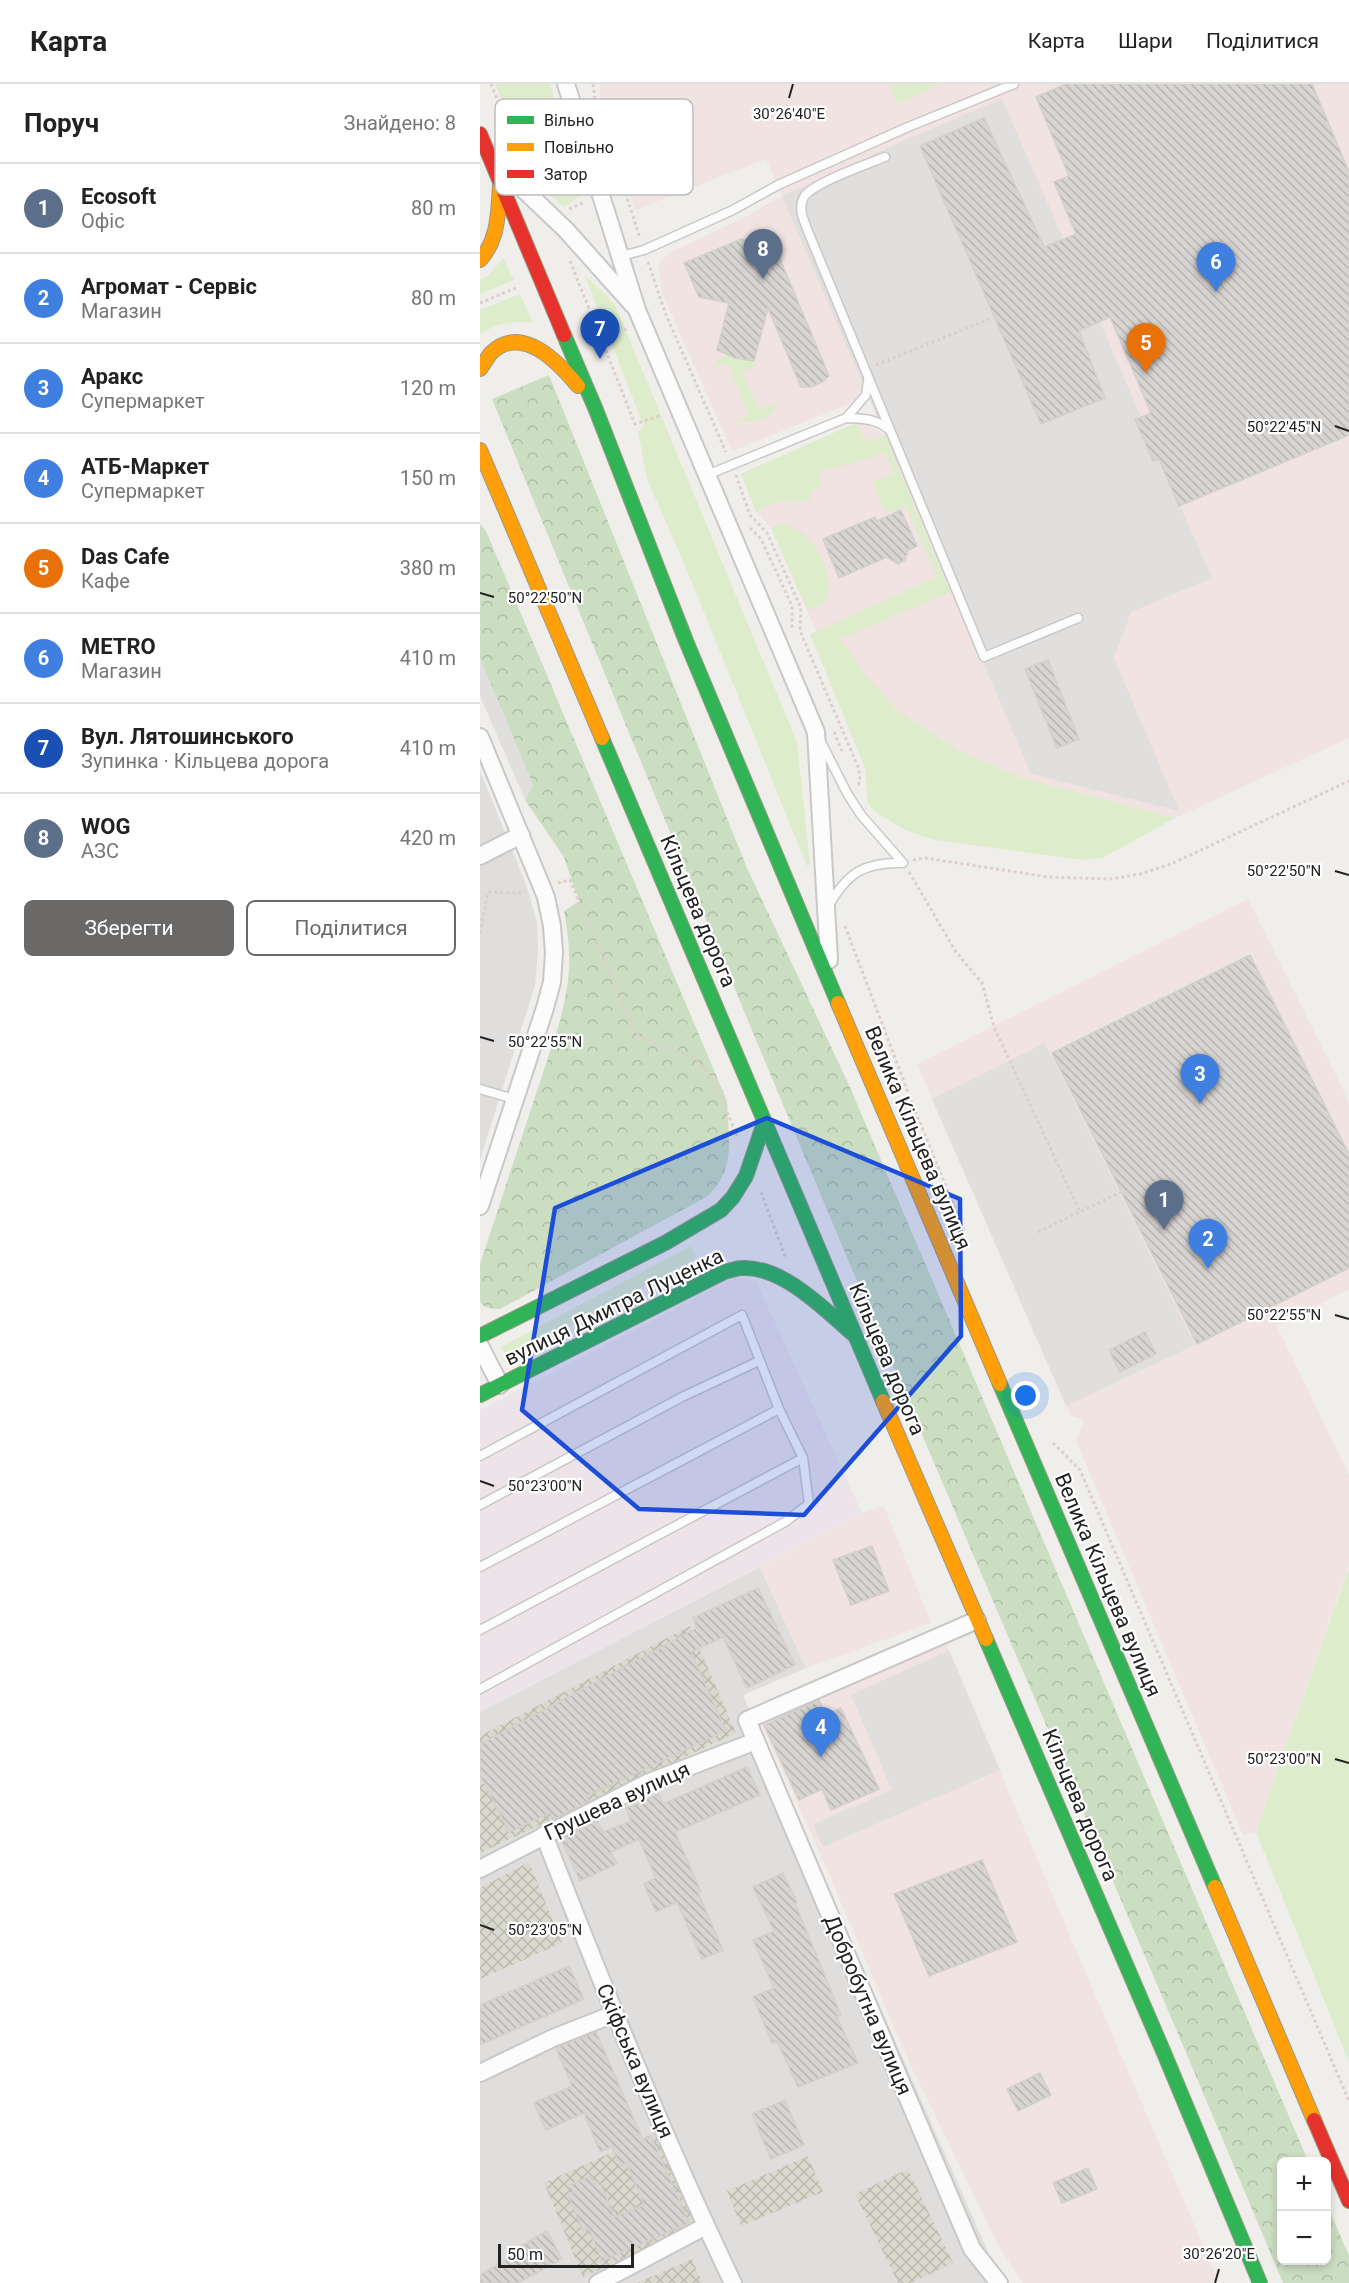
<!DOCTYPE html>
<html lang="uk">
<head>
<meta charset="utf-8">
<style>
  body { margin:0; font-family:Roboto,sans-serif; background:#f6f6f6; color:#222 }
  .controls { position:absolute; right:18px; bottom:18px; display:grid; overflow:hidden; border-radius:9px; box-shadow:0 3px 9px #0003 }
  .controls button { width:54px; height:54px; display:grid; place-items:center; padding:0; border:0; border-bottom:2px solid #e0e0e0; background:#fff; color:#222; font:30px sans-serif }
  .scale { position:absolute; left:18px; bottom:15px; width:136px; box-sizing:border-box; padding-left:6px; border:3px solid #222; border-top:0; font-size:16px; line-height:21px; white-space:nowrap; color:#222; -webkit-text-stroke:4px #fff; paint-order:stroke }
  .you { position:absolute; left:546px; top:1312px; width:21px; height:21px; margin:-15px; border:4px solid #fff; border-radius:50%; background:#1a73e8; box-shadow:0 0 0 9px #1a73e833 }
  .badge { display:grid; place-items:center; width:39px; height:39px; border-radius:50%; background:#6a6968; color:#fff; font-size:20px; font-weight:700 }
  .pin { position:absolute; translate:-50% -50px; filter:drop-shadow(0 2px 3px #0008) }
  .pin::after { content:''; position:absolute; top:32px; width:21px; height:18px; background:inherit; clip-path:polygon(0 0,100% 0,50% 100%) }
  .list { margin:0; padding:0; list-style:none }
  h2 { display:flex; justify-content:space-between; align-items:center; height:78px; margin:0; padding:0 24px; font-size:26px }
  h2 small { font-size:20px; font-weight:400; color:#767676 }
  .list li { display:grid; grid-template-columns:39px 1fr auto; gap:18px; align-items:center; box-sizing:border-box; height:90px; padding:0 24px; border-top:2px solid #e0e0e0 }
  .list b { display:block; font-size:22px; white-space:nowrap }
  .list p { margin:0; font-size:20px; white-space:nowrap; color:#767676 }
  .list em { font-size:20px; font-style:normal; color:#767676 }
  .actions { display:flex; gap:12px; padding:18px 24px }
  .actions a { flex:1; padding:14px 0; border:2px solid #6a6968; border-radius:9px; text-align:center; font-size:21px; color:#6a6968 }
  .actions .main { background:#6a6968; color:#fff }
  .map { position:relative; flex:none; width:869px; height:2199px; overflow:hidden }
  header { display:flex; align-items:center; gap:36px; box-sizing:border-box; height:84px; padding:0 30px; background:#fff; border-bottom:2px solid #e0e0e0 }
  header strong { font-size:28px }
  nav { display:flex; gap:33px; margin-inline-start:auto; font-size:21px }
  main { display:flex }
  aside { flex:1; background:#fff }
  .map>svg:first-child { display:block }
  .residential { fill:#dfdedc }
  .commercial { fill:#f1e3e1 }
  .industrial { fill:#ede4e9 }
  .construction { fill:url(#construction-cross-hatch) }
  .grass { fill:#ddeccb }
  .forest { fill:url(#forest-crowns) }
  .parking { fill:#e0dfde }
  .building { fill:url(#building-back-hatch); stroke:#d3d0cc; stroke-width:1.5 }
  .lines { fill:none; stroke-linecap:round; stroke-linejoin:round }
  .lane-casing { stroke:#c9c8c7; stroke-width:11 }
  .street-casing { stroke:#c9c8c7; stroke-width:20 }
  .fast-casing { stroke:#999a82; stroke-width:16 }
  .slow-casing { stroke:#999a82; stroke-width:16 }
  .jam-casing { stroke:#999a82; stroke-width:16 }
  .path { stroke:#dccecd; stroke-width:3; stroke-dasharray:3 3; stroke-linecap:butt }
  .lane { stroke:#fdfcfc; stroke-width:8 }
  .street { stroke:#fdfcfc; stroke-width:16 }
  .fast { stroke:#30b455; stroke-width:14 }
  .slow { stroke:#ff9f0a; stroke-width:14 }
  .jam { stroke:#e5322d; stroke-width:14 }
  .marked { fill:#1d4ed8; fill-opacity:0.2; stroke:#1d4ed8; stroke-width:4.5; stroke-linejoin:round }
  .ticks { fill:none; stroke:#222; stroke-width:2 }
  .labels { text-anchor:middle; stroke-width:4.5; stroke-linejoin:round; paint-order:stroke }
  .street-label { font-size:21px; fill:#222; stroke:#fff }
  .key { fill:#fff; stroke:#bdbdbd; stroke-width:1.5 }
  .key-label { font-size:16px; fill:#222 }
  .ticks-label { font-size:15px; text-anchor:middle; fill:#222; stroke:#fff; stroke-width:4.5; stroke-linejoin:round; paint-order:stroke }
</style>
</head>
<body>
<header>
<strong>Карта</strong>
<nav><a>Карта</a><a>Шари</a><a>Поділитися</a></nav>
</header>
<main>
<aside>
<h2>Поруч<small>Знайдено: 8</small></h2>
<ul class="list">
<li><span class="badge" style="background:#5c6f8a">1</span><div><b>Ecosoft</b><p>Офіс</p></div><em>80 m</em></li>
<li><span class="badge" style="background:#3f7fe0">2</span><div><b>Агромат - Сервіс</b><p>Магазин</p></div><em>80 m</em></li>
<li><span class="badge" style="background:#3f7fe0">3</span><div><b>Аракс</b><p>Супермаркет</p></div><em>120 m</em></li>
<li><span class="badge" style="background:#3f7fe0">4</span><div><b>АТБ-Маркет</b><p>Супермаркет</p></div><em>150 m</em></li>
<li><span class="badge" style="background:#e8710a">5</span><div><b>Das Cafe</b><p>Кафе</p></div><em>380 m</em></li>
<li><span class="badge" style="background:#3f7fe0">6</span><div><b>METRO</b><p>Магазин</p></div><em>410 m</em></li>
<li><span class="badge" style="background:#1a4fb4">7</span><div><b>Вул. Лятошинського</b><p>Зупинка · Кільцева дорога</p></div><em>410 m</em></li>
<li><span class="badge" style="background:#5c6f8a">8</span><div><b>WOG</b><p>АЗС</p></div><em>420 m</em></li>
</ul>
<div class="actions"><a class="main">Зберегти</a><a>Поділитися</a></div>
</aside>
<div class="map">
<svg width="869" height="2199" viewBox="0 0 869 2199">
  <defs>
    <pattern id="construction-cross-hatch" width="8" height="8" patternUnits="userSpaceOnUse" patternTransform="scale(1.5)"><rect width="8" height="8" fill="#d9d9cd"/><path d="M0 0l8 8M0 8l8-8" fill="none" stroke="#babab0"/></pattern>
    <pattern id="forest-crowns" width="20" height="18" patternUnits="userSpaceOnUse" patternTransform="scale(1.5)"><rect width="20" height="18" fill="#cbdec1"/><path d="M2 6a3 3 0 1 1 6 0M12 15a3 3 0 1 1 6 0" fill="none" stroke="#aebea6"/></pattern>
    <pattern id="building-back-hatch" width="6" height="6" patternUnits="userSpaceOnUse" patternTransform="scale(1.5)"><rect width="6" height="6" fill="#d7d4d2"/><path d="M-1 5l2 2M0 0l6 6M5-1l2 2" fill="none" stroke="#b8b6b4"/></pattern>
  </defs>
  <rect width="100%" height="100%" fill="#f0eeeb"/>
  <g class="residential">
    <polygon points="0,687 47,803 57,838 58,869 55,901 0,1076"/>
    <polygon points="280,1483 326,1584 263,1611 513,2179 529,2199 0,2199 0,1628"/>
  </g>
  <g class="commercial">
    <polygon points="120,0 869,0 869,654 695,734 536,692 479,666 418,627 383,588 360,556 343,563 291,444 276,428 261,390 376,339 388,341 405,350 384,302 376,315 369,320 252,367 182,209 178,180 189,169 265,133 302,112 286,75 155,126 120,12"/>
    <polygon points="768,815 869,1018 869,1205 797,1242 869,1391 869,1480 776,1748 763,1751 596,1357 604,1336 591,1332 437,980"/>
    <polygon points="404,1422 451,1539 326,1584 280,1483 382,1429"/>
    <polygon points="465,1558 610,1899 738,2196 730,2199 543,2199 518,2161 427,1974 342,1774 280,1637"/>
  </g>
  <polygon class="industrial" points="256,1193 276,1197 382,1429 0,1628 0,1326"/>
  <g class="construction">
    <polygon points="210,1542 256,1649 0,1769 0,1652"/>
    <polygon points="49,1778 82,1859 0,1895 0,1804"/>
    <polygon points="177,2048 217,2140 103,2193 64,2099"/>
    <polygon points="328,2072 343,2108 261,2142 247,2107"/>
    <polygon points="428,2085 473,2179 431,2199 418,2199 375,2110"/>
    <polygon points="212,2175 222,2199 157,2199"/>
  </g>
  <g class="grass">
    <polygon points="15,0 70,0 104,109 84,123 66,107 51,88"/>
    <polygon points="409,0 462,0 417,20"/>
    <polygon points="23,174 34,196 0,210 0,196 9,191"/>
    <polygon points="104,190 135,221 317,658 330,781 327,782 206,484 167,395 158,347 164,343"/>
    <path d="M 40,210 L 53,239 C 33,236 18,239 0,250 L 0,226 Z"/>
    <path d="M 257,271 L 279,280 L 262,288 L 279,326 L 299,319 C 292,337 273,339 255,337 L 269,331 L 247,279 L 233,284 C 235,273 247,272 257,271 Z"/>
    <path d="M 376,339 L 386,358 L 405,352 L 470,508 L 361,555 L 383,588 L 418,627 L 479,666 L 536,692 L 695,734 L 622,774 L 602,776 L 454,756 L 425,746 L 394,727 L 388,719 L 385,684 L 330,550 L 457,493 L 426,423 L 406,429 L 392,398 L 413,390 L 405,369 L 339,389 L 342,403 L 329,407 L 332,415 C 309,422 299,412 276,428 L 261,390 Z"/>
    <path d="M 299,440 C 341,441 371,527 327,525 L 291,444 Z"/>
    <polygon points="211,1162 216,1174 28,1276 21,1263"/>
    <polygon points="869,1483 869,1978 776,1748"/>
  </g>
  <g class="forest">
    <path d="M 69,291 L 267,784 L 369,1001 L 828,2077 L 802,2078 L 802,2176 L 846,2176 L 847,2120 L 869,2172 L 869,2199 L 803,2199 C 678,1899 548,1601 421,1301 C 282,974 147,644 12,315 Z"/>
    <path d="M 0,440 L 6,447 L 247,1017 C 248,1055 257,1082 228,1112 L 20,1225 C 12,1225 4,1225 0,1217 L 0,1180 L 80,937 C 91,893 92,872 84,827 L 99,817 L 84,773 L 45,716 L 53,701 L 0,575 Z"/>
  </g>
  <g class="parking">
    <polygon points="522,15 732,494 651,528 634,574 699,727 551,690 302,112 427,55"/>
    <polygon points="0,574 53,701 45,716 0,612"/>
    <polygon points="565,959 715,1261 586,1322 452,1015"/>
    <polygon points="469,1566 520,1686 343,1763 333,1740 412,1706 371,1611"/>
  </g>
  <g class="building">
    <polygon points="586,0 832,0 869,88 869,351 699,422 679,375 673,377 655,336 671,329 630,233 599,247 625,314 561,340 440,62 504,34 564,163 596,150 574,98 589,92 556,13"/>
    <polygon points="261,155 296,165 349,292 342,298 331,303 321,303 288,224 274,277 255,274 237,266 249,219 219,213 204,179"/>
    <polygon points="421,426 437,462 428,466 425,476 418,480 407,473 359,494 343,455 395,433 397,437"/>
    <polygon points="568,576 599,655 577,664 545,585"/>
    <polygon points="770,871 869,1070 869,1184 717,1260 572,969"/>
    <polygon points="665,1248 676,1270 640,1288 629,1266"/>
    <polygon points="392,1462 409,1507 371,1521 353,1476"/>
    <polygon points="278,1504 315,1581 267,1604 243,1553 211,1568 246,1647 107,1712 109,1717 73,1736 70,1729 29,1748 0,1691 0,1660 217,1544 213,1534"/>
    <polygon points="339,1616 346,1631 361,1624 399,1705 351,1726 342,1705 319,1716 284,1641"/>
    <polygon points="267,1683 280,1711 195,1748 221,1808 218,1809 243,1866 222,1875 197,1818 176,1828 164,1800 176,1794 159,1755 131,1768 137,1780 100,1797 81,1755 117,1736 123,1748 151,1737 146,1724 179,1710 183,1720"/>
    <polygon points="502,1776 537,1858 449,1892 414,1810"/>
    <polygon points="303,1789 317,1818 315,1819 361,1931 357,1933 378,1979 318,2003 297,1957 292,1959 273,1913 294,1904 273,1856 294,1847 273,1803"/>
    <polygon points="89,1882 104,1915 0,1961 0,1921"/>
    <polygon points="116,1948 163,2056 171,2052 209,2139 122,2177 109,2145 103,2147 88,2111 94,2109 90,2101 111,2092 114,2100 120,2098 134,2133 164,2121 147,2079 140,2082 132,2063 120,2068 104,2029 66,2046 54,2019 92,2002 76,1964"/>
    <polygon points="560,1989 571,2011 538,2027 527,2005"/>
    <polygon points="305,2016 324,2061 291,2075 272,2030"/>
    <polygon points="608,2084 617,2105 582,2119 573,2099"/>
    <polygon points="67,2147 82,2175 38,2199 0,2199 0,2191 42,2166 40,2162"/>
  </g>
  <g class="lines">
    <defs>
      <g id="lane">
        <path d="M 405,73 C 388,80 332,99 324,113 C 318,124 323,134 327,145 L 504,573 L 598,534"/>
        <polyline points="141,172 164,166 253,126 298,101 428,43 534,0"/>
        <path d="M 366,334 C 382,335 394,334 407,344"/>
        <polyline points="227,391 366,334 386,311 388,297"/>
        <path d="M 341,658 L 367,709 L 381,731 L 423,779 C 385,778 368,788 349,821"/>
        <polyline points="0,1005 34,1015"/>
        <polyline points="0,1372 262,1231 299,1325 323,1374 329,1420 305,1438 0,1605"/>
        <polyline points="0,1421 202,1313 279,1277"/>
        <polyline points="0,1483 299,1325"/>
        <polyline points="0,1546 323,1374"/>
      </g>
      <g id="street">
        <polyline points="86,0 157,226 336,648 349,876"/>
        <polyline points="21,84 86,146 153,221"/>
        <polyline points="0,653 66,813 72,842 74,869 72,898 65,924 0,1122"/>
        <polyline points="0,772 41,751"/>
        <polyline points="0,1262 20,1301"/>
        <polyline points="497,1536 267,1636 492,2165 519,2199"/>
        <path d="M 64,1751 C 123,1902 183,2053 253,2199"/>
        <polyline points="0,1785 167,1699 276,1657"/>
        <polyline points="0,1989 73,1954 134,1930"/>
        <polyline points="118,2199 226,2142"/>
      </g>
      <g id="fast">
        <polyline points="84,251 116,326 206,557 358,919"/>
        <polyline points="122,654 403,1317"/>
        <polyline points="0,1252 185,1159 241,1126 253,1113 266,1092 284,1039"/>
        <polyline points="520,1300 735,1803"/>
        <path d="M 0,1311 L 244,1188 C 250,1187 256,1184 262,1184 C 303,1182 344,1225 373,1250"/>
        <polyline points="506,1555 684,1969 780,2199"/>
      </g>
      <g id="slow">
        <path d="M 0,176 C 19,155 18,128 20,101"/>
        <path d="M 0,285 C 4,280 7,274 11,269 C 42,239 79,279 98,302"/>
        <polyline points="0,366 122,654"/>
        <polyline points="358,919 520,1300"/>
        <polyline points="403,1317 506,1555"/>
        <polyline points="735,1803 834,2036"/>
      </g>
      <g id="jam">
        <polyline points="0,50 84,251"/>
        <polyline points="834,2036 869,2117"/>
      </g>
    </defs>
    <use href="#lane" class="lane-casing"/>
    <use href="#street" class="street-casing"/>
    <use href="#fast" class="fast-casing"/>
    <use href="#slow" class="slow-casing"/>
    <use href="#jam" class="jam-casing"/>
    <g class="path">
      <polyline points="11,0 45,81"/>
      <polyline points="113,0 115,16 160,154"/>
      <polyline points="89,125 105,118"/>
      <polyline points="90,177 155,340 182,331"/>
      <polyline points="168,178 186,231 246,368"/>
      <polyline points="0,219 38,203"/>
      <polyline points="121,254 147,245"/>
      <polyline points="396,281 512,234"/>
      <polyline points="256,391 270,431 287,449 321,524 320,547 379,685 380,698 377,703"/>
      <polyline points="270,444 281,455 312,522 312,546"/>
      <polyline points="354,648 362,667"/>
      <polyline points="433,776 445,774 568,793 631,795 660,790 691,780 869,697"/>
      <polyline points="429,788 476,868 502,899 514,943 600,1128"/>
      <path d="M 78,799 L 90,796 L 155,948 C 169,960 190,961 206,970 C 234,985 245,1025 257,1052"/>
      <polyline points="365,842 434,1024 485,1149"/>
      <polyline points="0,849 8,808 37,809 45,807"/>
      <polyline points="281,1108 306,1175"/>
      <polyline points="558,1148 641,1108"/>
      <polyline points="573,1359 600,1386 869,2017"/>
    </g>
    <use href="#lane" class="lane"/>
    <use href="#street" class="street"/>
    <use href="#fast" class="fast"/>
    <use href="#slow" class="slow"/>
    <use href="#jam" class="jam"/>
  </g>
  <path class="marked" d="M 287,1034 L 480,1115 L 481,1252 L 324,1431 L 159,1425 L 42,1326 L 75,1124 Z"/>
  <path class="ticks" d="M 309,14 L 313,0M 855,342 L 869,347M 0,509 L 14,513M 855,787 L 869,791M 0,953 L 14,957M 855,1231 L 869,1235M 0,1397 L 14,1402M 855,1675 L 869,1679M 0,1841 L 14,1846M 735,2199 L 739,2185"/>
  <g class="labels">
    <g class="street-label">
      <text transform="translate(218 827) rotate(67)" y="7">Кільцева дорога</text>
      <text transform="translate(438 1054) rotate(67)" y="7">Велика Кільцева вулиця</text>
      <text transform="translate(134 1223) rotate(-26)" y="7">вулиця Дмитра Луценка</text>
      <text transform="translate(407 1275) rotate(67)" y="7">Кільцева дорога</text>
      <text transform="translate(628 1501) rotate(67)" y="7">Велика Кільцева вулиця</text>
      <text transform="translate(137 1717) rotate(-25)" y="7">Грушева вулиця</text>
      <text transform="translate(600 1721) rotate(67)" y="7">Кільцева дорога</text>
      <text transform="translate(388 1921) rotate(67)" y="7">Добробутна вулиця</text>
      <text transform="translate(155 1977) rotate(67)" y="7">Скіфська вулиця</text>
    </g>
  </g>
  <rect x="15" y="15" width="198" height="96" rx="9" class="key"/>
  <rect x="27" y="32" width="27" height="8" fill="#30b455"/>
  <rect x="27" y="59" width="27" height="8" fill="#ff9f0a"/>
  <rect x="27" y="86" width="27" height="8" fill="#e5322d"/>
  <g class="key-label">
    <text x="64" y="42">Вільно</text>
    <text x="64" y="69">Повільно</text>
    <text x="64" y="96">Затор</text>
  </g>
  <g class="ticks-label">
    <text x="309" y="35">30°26'40"E</text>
    <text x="804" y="348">50°22'45"N</text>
    <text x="65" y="519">50°22'50"N</text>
    <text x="804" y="792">50°22'50"N</text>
    <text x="65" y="963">50°22'55"N</text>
    <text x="804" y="1236">50°22'55"N</text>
    <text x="65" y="1407">50°23'00"N</text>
    <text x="804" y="1680">50°23'00"N</text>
    <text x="65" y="1851">50°23'05"N</text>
    <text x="739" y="2175">30°26'20"E</text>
  </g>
</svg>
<div class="controls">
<button>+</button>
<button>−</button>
</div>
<div class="scale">50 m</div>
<div class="you"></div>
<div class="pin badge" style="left:684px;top:1146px;background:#5c6f8a">1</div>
<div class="pin badge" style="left:728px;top:1185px;background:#3f7fe0">2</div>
<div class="pin badge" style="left:720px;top:1020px;background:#3f7fe0">3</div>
<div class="pin badge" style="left:341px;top:1673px;background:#3f7fe0">4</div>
<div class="pin badge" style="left:666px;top:289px;background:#e8710a">5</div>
<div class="pin badge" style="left:736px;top:208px;background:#3f7fe0">6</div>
<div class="pin badge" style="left:120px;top:275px;background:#1a4fb4">7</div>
<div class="pin badge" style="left:283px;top:195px;background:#5c6f8a">8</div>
</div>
</main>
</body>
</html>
